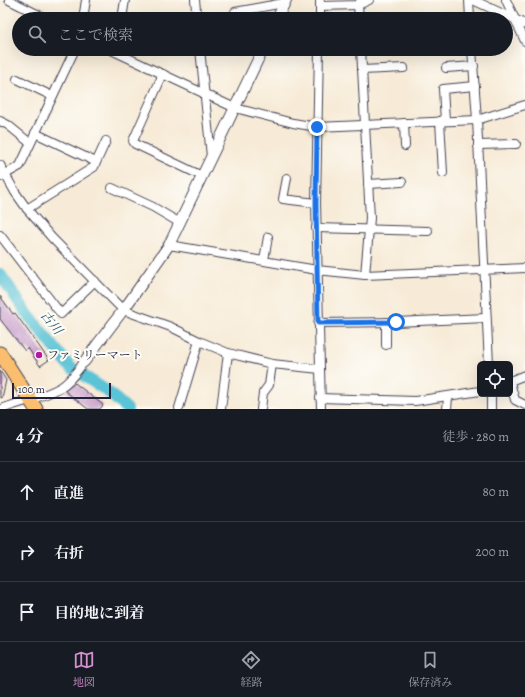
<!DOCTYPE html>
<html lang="ja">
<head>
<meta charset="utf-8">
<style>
  body { margin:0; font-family:Alegreya,"Noto Serif JP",serif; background:#242831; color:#f1f3f6 }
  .controls { position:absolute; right:12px; bottom:12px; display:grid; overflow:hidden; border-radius:6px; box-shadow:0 4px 16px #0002 }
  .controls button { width:36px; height:36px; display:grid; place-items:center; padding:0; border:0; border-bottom:1px solid #363941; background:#171b24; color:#f1f3f6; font:20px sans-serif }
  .scale { position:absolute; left:12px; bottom:10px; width:99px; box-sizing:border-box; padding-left:4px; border:2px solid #22223b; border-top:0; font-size:11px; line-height:14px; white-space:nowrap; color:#22223b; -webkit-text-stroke:3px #fdfcf7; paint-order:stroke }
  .stop { position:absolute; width:12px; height:12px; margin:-9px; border:3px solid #1a73e8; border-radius:50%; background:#fff }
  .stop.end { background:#1a73e8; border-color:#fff; box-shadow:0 1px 4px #0008 }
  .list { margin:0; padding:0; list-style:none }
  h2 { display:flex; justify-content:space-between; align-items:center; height:52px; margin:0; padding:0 16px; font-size:17px }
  h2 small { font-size:13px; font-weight:400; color:#9ea1a6 }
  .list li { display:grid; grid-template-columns:26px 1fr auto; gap:12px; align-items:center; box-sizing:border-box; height:60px; padding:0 16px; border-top:1px solid #363941 }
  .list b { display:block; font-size:15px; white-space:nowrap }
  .list em { font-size:13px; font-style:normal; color:#9ea1a6 }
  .icon { flex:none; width:22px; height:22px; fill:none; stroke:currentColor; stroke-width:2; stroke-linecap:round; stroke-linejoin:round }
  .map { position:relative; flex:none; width:525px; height:409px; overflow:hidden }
  .search { position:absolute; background:#171b24; box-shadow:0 4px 16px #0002; left:12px; right:12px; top:12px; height:44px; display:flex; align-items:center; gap:10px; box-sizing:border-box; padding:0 14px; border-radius:22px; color:#9ea1a6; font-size:15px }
  .sheet { height:232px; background:#171b24 }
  nav { display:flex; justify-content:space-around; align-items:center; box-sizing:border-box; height:56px; border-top:1px solid #363941; background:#171b24; font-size:11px; color:#9ea1a6 }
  nav a { display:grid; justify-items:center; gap:2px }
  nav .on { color:#d690ce }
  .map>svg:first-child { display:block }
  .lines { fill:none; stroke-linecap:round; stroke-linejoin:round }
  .river { stroke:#5ac3d6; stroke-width:12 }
  .building { fill:url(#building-hatch) }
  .minor-casing { stroke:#424052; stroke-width:10 }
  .tertiary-casing { stroke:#424052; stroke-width:12 }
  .trunk-casing { stroke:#424052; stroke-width:15 }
  .minor { stroke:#fff; stroke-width:8 }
  .tertiary { stroke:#fff; stroke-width:10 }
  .trunk { stroke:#fbbe6e; stroke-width:13 }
  .route { stroke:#1a73e8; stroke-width:5 }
  .poi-dot { fill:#b5179e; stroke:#fdfcf7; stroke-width:1.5 }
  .labels { text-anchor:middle; stroke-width:4; stroke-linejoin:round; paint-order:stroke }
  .poi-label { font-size:12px; fill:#22223b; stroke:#fdfcf7; text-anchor:start }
  .water-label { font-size:13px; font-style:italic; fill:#365a71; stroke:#fdfcf7 }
</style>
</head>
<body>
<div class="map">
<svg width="525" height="409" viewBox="0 0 525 409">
  <defs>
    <pattern id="building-hatch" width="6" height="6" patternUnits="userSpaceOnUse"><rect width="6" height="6" fill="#d0a8d2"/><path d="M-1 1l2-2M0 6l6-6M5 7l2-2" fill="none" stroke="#b290b5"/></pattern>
  </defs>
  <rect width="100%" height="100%" fill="#fdfcf7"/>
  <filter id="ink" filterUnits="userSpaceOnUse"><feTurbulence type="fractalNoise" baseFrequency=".025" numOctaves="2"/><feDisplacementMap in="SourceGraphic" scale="8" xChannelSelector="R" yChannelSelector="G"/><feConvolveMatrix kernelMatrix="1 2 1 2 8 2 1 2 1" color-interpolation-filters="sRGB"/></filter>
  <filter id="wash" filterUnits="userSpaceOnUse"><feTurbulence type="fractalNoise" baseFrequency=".012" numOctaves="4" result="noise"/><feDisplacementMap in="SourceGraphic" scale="16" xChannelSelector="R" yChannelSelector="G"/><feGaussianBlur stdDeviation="0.9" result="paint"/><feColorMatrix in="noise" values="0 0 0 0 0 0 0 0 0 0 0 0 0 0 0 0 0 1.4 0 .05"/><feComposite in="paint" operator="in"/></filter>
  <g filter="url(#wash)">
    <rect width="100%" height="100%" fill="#f7ebd7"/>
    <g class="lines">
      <polyline class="river" points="0,274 26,312 70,367 107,391 127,409"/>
    </g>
    <g id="blocks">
      <g class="building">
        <polygon points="0,296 13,314 15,313 49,360 40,366 28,348 25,351 0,319"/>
        <polygon points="0,371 6,380 2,398 0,397"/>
        <polygon points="75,383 103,405 100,409 88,409 65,391"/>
      </g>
    </g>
  </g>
  <g filter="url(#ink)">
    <use href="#blocks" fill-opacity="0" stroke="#424052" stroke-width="1"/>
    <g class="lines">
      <defs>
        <g id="minor">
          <polyline points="9,0 47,19"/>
          <polyline points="195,0 197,19"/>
          <polyline points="469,0 470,19"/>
          <polyline points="473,0 525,24"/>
          <polyline points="506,0 525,41"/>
          <polyline points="320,6 358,5 369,0"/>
          <polyline points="235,12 284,3"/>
          <polyline points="83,19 86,0"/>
          <polyline points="122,19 125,0"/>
          <polyline points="320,19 320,2"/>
          <polyline points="359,19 358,5 361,0"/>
          <polyline points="109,49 235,108 293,123 317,127 477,120 525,105"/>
          <polyline points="200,49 211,156"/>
          <polyline points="319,49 316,203 321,409"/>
          <polyline points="361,49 370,218 365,275"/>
          <polyline points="472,49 477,120 489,364"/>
          <polyline points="446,68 474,66"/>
          <polyline points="362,70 404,68"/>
          <polyline points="163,74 133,141 135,144 202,176"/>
          <polyline points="17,79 52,96"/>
          <polyline points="0,121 8,125 30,143"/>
          <polyline points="440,121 443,173"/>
          <polyline points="445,121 443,89 475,86"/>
          <polyline points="404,123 405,146"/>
          <polyline points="35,133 96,162"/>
          <polyline points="478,145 516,144"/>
          <polyline points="0,165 15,192 27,209 52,238 123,310 171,327 199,341 228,353 272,364"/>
          <polyline points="0,177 20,166 75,49"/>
          <polyline points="287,178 283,199 316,203"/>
          <polyline points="368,184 402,182"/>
          <polyline points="112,188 153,207 180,223"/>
          <polyline points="27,209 94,167 106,141"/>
          <polyline points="316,228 428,231"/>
          <polyline points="0,235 61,314 95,281"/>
          <polyline points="169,245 317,270 365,275 525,268"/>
          <polyline points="264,260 268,237"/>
          <polyline points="318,323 396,322 486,318"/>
          <polyline points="386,345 386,322"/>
          <polyline points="510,381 525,375"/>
          <polyline points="510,382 515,400 525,405"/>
          <polyline points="491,394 491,409"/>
          <polyline points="320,398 415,401 480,391"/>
          <polyline points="179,408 199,341"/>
          <path d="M 2,409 C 21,401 43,398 61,387 C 70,382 77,371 84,362"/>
          <polyline points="221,409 228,353"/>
          <polyline points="261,409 263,393 269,385 272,364 320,369"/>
          <polyline points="447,409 448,397"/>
        </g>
        <g id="tertiary">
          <polyline points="277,19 286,0"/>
          <polyline points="84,362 127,305 169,245 263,49"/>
        </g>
        <polyline id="trunk" points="0,353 36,409"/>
      </defs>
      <use href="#minor" class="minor-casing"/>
      <use href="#tertiary" class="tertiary-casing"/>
      <use href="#trunk" class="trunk-casing"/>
      <use href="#minor" class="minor"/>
      <use href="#tertiary" class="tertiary"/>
      <use href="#trunk" class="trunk"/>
    </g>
  </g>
  <g class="lines" filter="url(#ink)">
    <polyline class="route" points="317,127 316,203 318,323 396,322"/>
  </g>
  <circle class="poi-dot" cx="39" cy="355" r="4"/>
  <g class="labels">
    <g class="poi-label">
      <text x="47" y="359">ファミリーマート</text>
    </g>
    <g class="water-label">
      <text transform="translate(52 322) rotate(51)" y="5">古川</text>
    </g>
  </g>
</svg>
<div class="controls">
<button><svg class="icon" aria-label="locate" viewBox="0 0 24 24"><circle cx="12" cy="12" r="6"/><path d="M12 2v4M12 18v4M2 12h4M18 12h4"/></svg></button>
</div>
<div class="scale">100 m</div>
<div class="stop" style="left:396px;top:322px"></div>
<div class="stop end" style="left:317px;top:127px"></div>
<div class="search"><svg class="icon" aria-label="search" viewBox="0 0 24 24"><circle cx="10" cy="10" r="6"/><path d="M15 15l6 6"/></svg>ここで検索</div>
</div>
<section class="sheet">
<h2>4 分<small>徒歩 · 280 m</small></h2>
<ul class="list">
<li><svg class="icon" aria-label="ahead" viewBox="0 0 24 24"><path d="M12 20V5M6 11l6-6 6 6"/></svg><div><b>直進</b></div><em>80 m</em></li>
<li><svg class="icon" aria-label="right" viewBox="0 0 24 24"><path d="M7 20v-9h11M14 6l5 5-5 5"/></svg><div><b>右折</b></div><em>200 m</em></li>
<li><svg class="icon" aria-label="arrive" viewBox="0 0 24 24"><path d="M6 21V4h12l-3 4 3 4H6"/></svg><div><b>目的地に到着</b></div></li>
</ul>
</section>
<nav>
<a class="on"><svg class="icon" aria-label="map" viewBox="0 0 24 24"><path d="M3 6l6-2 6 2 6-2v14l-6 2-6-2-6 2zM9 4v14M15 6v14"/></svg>地図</a>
<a><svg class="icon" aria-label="directions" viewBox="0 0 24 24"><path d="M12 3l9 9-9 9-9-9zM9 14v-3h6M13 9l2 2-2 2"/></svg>経路</a>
<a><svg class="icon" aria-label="saved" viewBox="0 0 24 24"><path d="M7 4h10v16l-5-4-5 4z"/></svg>保存済み</a>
</nav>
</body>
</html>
